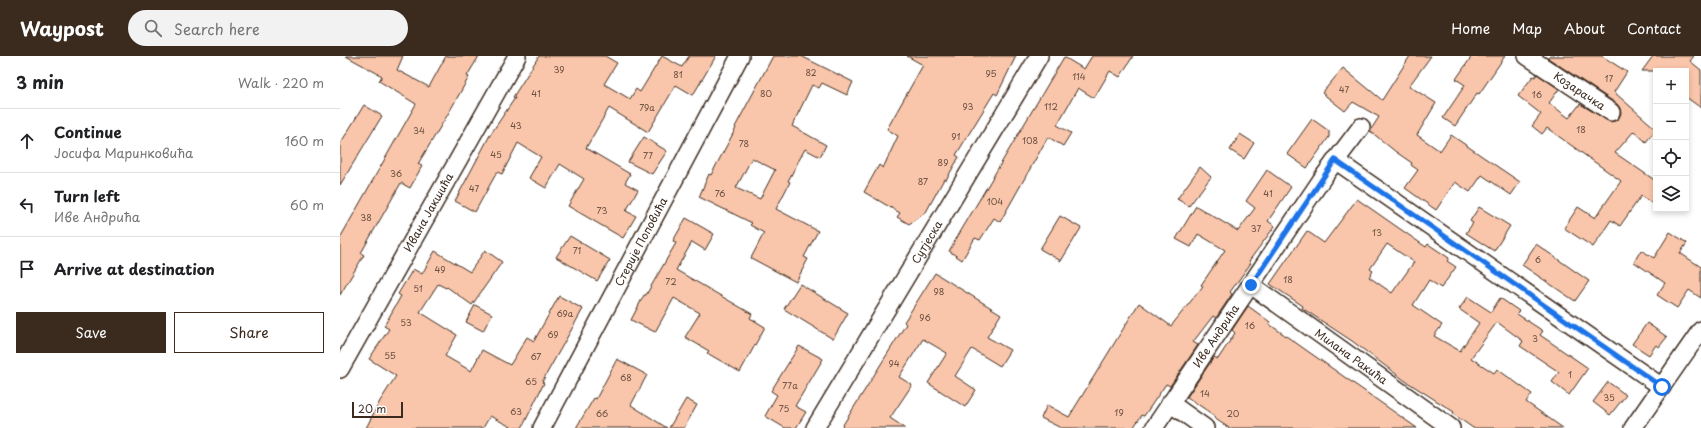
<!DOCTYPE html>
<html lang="en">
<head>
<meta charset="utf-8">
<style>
  body { margin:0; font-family:"Playpen Sans",sans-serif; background:#f2f2f2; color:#202124 }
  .controls { position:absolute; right:12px; top:12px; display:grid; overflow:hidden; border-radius:0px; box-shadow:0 2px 6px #0003 }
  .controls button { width:36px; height:36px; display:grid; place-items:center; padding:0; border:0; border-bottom:1px solid #e0e0e0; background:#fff; color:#202124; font:20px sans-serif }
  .scale { position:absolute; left:12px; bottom:10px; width:51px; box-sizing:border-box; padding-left:4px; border:2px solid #3b2a1e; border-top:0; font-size:11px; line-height:14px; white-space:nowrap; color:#3b2a1e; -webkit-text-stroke:3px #fff; paint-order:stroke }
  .stop { position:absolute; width:12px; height:12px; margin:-9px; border:3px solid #1a73e8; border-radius:50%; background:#fff }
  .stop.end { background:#1a73e8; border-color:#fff; box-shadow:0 1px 4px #0008 }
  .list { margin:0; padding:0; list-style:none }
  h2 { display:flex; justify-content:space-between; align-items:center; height:52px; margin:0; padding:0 16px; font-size:17px }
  h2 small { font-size:13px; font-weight:400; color:#757577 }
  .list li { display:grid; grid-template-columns:26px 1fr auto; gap:12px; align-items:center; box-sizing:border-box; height:64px; padding:0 16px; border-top:1px solid #e0e0e0 }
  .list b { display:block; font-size:15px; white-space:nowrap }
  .list p { margin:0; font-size:13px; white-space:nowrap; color:#757577 }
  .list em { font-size:13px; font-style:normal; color:#757577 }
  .actions { display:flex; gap:8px; padding:12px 16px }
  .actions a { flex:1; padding:9px 0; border:1px solid #3b2a1e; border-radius:0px; text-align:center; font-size:14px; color:#3b2a1e }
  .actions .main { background:#3b2a1e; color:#fff }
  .icon { flex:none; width:22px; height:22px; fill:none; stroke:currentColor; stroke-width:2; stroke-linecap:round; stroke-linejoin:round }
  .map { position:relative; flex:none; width:1361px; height:372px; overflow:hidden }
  header { display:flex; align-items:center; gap:24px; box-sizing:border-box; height:56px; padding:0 20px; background:#3b2a1e; color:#fff }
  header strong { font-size:19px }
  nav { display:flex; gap:22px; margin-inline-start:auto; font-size:14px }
  .search { width:280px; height:36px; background:#f2f2f2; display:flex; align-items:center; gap:10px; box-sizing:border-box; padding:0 14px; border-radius:22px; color:#757577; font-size:15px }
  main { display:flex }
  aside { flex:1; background:#fff }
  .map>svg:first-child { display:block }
  .building { fill:#fac6ab; stroke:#3b2a1e; fill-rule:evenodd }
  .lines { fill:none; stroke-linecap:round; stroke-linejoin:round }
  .minor-casing { stroke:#3b2a1e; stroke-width:20 }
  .minor { stroke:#fff; stroke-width:17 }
  .route { stroke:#1a73e8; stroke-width:5 }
  .labels { text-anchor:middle; stroke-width:3; stroke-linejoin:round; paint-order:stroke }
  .number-label { font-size:9px; fill:#6b5141 }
  .street-label { font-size:11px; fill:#3b2a1e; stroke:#fff }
</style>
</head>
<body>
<header>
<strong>Waypost</strong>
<div class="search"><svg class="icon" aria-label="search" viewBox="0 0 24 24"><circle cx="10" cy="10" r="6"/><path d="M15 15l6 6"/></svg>Search here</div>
<nav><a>Home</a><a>Map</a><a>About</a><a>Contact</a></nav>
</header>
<main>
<aside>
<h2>3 min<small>Walk · 220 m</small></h2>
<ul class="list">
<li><svg class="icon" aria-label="ahead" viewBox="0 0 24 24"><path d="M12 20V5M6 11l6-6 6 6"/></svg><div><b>Continue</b><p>Јосифа Маринковића</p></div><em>160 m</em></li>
<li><svg class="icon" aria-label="left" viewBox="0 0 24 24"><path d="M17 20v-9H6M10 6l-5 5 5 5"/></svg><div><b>Turn left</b><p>Иве Андрића</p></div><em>60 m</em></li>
<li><svg class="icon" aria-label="arrive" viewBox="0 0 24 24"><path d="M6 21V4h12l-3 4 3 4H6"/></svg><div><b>Arrive at destination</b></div></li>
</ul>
<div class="actions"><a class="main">Save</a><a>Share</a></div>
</aside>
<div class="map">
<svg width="1361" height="372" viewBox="0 0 1361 372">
  <rect width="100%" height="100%" fill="#fff"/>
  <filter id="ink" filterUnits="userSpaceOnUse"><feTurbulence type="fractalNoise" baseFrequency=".025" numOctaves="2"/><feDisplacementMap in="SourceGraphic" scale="8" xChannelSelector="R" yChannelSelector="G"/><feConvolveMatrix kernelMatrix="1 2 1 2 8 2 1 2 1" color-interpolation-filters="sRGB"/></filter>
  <g filter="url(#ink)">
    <g class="building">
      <polygon points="6,0 63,0 57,14 89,31 106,0 139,0 127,20 129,21 108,58 78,108 82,110 70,132 61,127 21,197 24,199 0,239 0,182 76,48 39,25 42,20"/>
      <polygon points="199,0 265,0 277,7 264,28 290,43 296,33 300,36 322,0 342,11 349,0 376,0 353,39 336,29 308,76 269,52 246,92 290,118 285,127 298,134 286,155 296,160 283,182 228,150 244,123 220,108 206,132 189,122 201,101 178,87 162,118 157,116 135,156 115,145 150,79 175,42 173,41"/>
      <path d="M 433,0 L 461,0 L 513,26 L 507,39 L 482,27 L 479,32 L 472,29 L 452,70 L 486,89 L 480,101 L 465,93 L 448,125 L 450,126 L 436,153 L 478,175 L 464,201 L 468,203 L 456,226 L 411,202 L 424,177 L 410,169 L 412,167 L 359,141 L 369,118 L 371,119 L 396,72 L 395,71 ZM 412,102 L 435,114 L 420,143 L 396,132 Z"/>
      <polygon points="567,0 676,0 657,39 654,37 616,99 619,101 606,124 604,123 586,156 569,168 557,161 560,157 524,136 539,109 543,112 558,80 547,73 583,9"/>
      <polygon points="752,0 793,0 780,21 770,15 754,42 738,32 717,69 731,77 723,90 708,81 660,166 654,162 640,184 635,182 622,204 609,195 724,1 744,13"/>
      <polygon points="1070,0 1091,0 1069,30 1096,47 1077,79 1100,95 1111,79 1180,126 1171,139 1142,119 1130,136 1115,126 1096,154 1065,132 1078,114 1071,109 1072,107 1056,96 1030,75 1039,61 1013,46 1005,55 982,37 1003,12 1042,44"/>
      <polygon points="1132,0 1165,0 1139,38 1137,37 1115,70 1103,62 1125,29 1116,23"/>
      <polygon points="1210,0 1262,0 1287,16 1274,36 1316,73 1306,86 1294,75 1275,97 1316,125 1316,150 1301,140 1280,170 1271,164 1253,191 1224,172 1238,151 1255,162 1281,125 1207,72 1202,78 1192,70 1201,58 1178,40 1193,20 1195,21 1197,18 1219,33 1209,47 1229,62 1240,48 1270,66 1275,65 1279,62 1281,57 1280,52 1277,48 1208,2"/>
      <polygon points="1313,0 1354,0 1350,5 1361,14 1361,52 1346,41 1346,15 1302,15"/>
      <polygon points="24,49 42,60 0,129 0,88"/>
      <polygon points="972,63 989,75 989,81 967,112 947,98"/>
      <polygon points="900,78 914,87 904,103 890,94"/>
      <polygon points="304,81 327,95 312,118 288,106"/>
      <polygon points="860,111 871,121 849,150 837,143"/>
      <polygon points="927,114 951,131 928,165 935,170 909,205 911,207 890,236 892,238 876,262 873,260 853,286 858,289 830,330 826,328 804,360 802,359 793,372 721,372 701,362 707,349 729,361 799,247 831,270 863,230 861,229 885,194 858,178 851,191 836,183 856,150 898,175 915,152 906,145"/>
      <path d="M 1017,143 L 1086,191 L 1088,188 L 1109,202 L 1107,205 L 1116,211 L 1101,232 L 1089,224 L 1073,249 L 1102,269 L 1094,280 L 1120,295 L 1139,267 L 1119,253 L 1128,241 L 1151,256 L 1160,242 L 1179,255 L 1177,258 L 1203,275 L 1200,279 L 1248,312 L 1229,339 L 1212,326 L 1219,316 L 1180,290 L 1183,285 L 1157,266 L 1131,302 L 1154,317 L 1157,313 L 1192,338 L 1186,346 L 1223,372 L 1133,372 L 1113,358 L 1114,356 L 1064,324 L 1012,285 L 962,252 L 963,250 L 930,228 L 967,175 L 984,187 ZM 1047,188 L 1074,206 L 1052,237 L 1029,221 L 1033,215 L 1030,213 Z"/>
      <polygon points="1139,151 1170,170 1154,195 1126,177 1133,167 1130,165"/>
      <polygon points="720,160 741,172 721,205 700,193"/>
      <polygon points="346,162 374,178 365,194 352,186 336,214 412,258 410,262 425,271 400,316 367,297 369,295 345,281 360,257 334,242 315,276 291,264 304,239 306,239 336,187 333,185"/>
      <polygon points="1330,176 1347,187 1340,197 1361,211 1361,242 1349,234 1337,252 1317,239 1325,227 1294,206 1301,194 1314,202"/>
      <polygon points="230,180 270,204 257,225 216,201"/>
      <polygon points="1196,188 1249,225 1235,245 1182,209"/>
      <polygon points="145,194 162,206 132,249 107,231 106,232 98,228 80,256 117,279 105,300 131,315 142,294 170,309 187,281 194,285 219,240 243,253 202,326 204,327 182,372 173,372 150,360 143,372 26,372 40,345 56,320 29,303 49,273 44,270 61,240 58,238 73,213 82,218 95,195 130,216"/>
      <polygon points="595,217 661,258 647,281 670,294 660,310 632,293 615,320 636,334 625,351 588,327 607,297 583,283 559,321 572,329 550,362 565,372 501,372 566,268 564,266"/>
      <polygon points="460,228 508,257 493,283 444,253"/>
      <polygon points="135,249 152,258 143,275 126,266"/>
      <polygon points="908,250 930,266 929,268 1077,372 889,372 874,362 875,360 847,341 874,301 878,303 895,277 892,274"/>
      <polygon points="1307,267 1327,281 1319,291 1316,289 1309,299 1292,288"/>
      <polygon points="459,290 483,303 455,350 466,356 456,372 445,372 425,360 437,339 431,335"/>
      <polygon points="277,303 307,319 291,349 327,372 236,372 254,342 256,343"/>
      <polygon points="1268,326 1286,339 1270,359 1253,346"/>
      <polygon points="346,343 357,349 344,372 329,372"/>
    </g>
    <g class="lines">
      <defs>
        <g id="minor">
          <path id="s1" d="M 1187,0 L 1271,56"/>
          <polyline points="995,104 1322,331"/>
          <path id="s2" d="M 911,229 L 1111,372"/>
          <path id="s3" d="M 0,313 L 177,0"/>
          <polyline points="830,347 865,372"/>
          <path id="s4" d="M 202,372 L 400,0"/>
          <path id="s5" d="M 475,372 L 699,0"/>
          <path id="s6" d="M 814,372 L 984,120 L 1021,71"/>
          <polyline points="1293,372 1361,274"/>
        </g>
      </defs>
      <use href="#minor" class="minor-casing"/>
      <use href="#minor" class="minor"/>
    </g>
  </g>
  <g class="lines" filter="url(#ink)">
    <polyline class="route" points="911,229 995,104 1322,331"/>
  </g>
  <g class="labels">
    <g class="number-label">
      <text x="219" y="17">39</text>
      <text x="471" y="20">82</text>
      <text x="651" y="21">95</text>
      <text x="338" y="22">81</text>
      <text x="739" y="24">114</text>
      <text x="1269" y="26">17</text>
      <text x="1004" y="37">47</text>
      <text x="196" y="41">41</text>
      <text x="426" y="41">80</text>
      <text x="1197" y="42">16</text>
      <text x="628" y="54">93</text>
      <text x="711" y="54">112</text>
      <text x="307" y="55">79a</text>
      <text x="176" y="73">43</text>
      <text x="1241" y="77">18</text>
      <text x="79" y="78">34</text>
      <text x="616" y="84">91</text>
      <text x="690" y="88">108</text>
      <text x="404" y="91">78</text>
      <text x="156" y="102">45</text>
      <text x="308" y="103">77</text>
      <text x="603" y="110">89</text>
      <text x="56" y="121">36</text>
      <text x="583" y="129">87</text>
      <text x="134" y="136">47</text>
      <text x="380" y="141">76</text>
      <text x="928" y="141">41</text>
      <text x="655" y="149">104</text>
      <text x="262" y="158">73</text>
      <text x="26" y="165">38</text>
      <text x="916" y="176">37</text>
      <text x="1037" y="180">13</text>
      <text x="237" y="198">71</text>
      <text x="1198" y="207">6</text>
      <text x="100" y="217">49</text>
      <text x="948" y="227">18</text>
      <text x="331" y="229">72</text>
      <text x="78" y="236">51</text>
      <text x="599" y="239">98</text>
      <text x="225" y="261">69a</text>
      <text x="585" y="265">96</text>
      <text x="66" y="270">53</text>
      <text x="910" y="273">16</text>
      <text x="213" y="282">69</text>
      <text x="1195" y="286">3</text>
      <text x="50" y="303">55</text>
      <text x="196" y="304">67</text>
      <text x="554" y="311">94</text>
      <text x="1230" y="322">1</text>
      <text x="286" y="325">68</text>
      <text x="191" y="329">65</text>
      <text x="450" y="333">77a</text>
      <text x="865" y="341">14</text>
      <text x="1269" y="345">35</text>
      <text x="444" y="356">75</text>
      <text x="176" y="359">63</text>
      <text x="779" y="360">19</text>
      <text x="262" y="361">66</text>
      <text x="893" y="361">20</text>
    </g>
    <g class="street-label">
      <text dy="4" stroke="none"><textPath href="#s1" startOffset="63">Козарачка</textPath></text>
      <text dy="4" stroke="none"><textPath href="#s3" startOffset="180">Ивана Јакшића</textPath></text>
      <text dy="4" stroke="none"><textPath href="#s4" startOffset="211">Стерије Поповића</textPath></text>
      <text dy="4" stroke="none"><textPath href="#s5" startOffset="217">Сутјеска</textPath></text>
      <text dy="4" stroke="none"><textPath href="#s6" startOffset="111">Иве Андрића</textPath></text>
      <text dy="4" stroke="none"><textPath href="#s2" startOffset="123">Милана Ракића</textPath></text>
    </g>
  </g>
</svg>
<div class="controls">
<button>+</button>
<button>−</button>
<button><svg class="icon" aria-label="locate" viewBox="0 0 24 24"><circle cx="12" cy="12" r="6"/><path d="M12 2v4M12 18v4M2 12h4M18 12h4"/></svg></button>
<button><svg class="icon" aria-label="layers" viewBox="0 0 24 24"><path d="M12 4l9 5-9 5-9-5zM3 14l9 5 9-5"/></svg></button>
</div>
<div class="scale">20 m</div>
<div class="stop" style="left:1322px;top:331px"></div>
<div class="stop end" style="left:911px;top:229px"></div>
</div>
</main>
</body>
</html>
